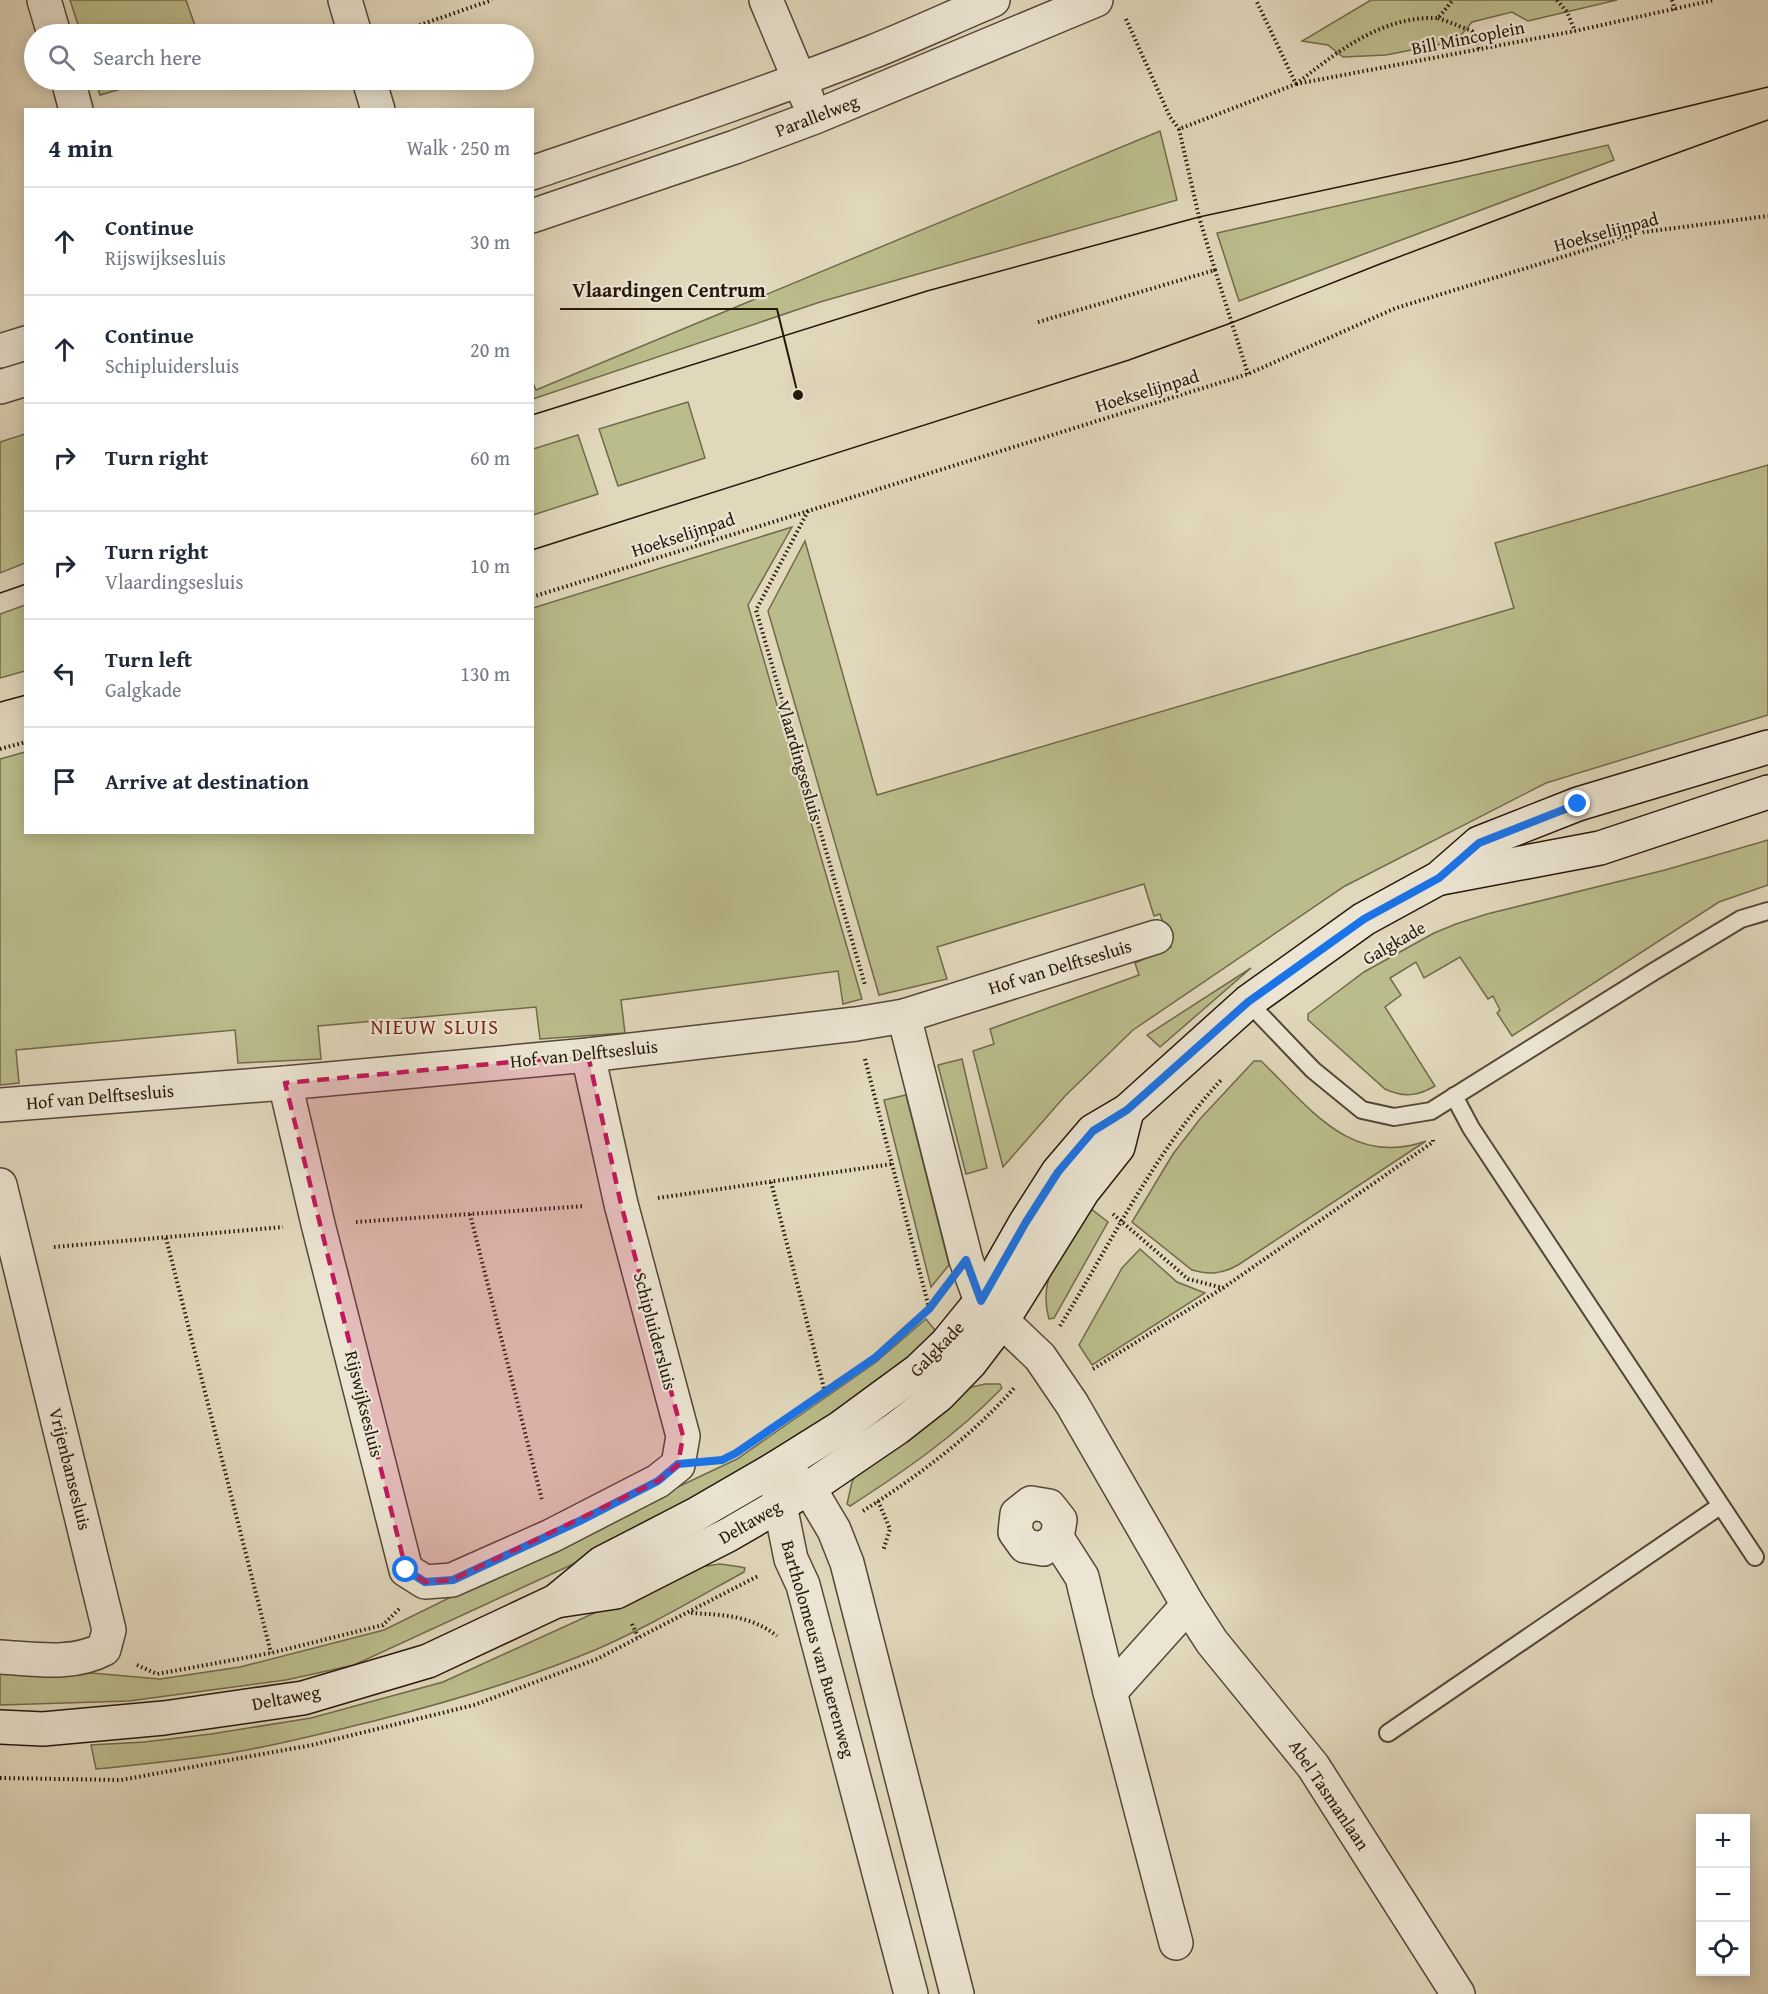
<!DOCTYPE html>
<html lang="en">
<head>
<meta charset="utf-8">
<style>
  body { margin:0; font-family:"Gentium Book Plus",serif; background:#f6f6f7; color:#1f2937 }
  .controls { position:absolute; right:18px; bottom:18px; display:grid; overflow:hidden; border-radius:0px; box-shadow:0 3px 15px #0003 }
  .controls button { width:54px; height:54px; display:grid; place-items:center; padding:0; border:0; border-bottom:2px solid #e0e1e3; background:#fff; color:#1f2937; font:30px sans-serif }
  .stop { position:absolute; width:18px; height:18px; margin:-14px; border:4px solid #1a73e8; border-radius:50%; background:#fff }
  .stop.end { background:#1a73e8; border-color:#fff; box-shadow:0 2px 6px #0008 }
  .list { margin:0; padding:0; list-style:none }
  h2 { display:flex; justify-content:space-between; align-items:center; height:78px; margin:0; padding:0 24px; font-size:26px }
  h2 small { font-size:20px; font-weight:400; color:#747a83 }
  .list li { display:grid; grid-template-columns:39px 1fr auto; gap:18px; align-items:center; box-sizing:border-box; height:108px; padding:0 24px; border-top:2px solid #e0e1e3 }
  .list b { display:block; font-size:22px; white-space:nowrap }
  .list p { margin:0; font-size:20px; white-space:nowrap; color:#747a83 }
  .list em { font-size:20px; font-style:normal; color:#747a83 }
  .icon { flex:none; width:33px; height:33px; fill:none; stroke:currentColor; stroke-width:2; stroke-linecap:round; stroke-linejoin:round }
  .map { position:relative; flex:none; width:1768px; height:1994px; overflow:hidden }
  .search { position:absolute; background:#fff; box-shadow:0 3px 15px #0003; left:24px; top:24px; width:510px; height:66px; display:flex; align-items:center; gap:15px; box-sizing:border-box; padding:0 21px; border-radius:33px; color:#747a83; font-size:22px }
  .panel { position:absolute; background:#fff; box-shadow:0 3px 15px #0003; left:24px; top:108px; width:510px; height:726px; border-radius:0px }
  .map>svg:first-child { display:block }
  .green { fill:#bbbc8b; stroke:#706a4b; stroke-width:1.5 }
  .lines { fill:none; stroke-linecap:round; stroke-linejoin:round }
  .service-casing { stroke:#544737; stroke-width:20 }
  .minor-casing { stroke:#544737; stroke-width:36 }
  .secondary-casing { stroke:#25170b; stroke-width:36 }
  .path { stroke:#25170b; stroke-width:4; stroke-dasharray:1.5 3; stroke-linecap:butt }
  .service { stroke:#ece5d3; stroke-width:16 }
  .minor { stroke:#ece5d3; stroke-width:33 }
  .secondary { stroke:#ece5d3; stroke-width:33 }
  .tram { stroke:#25170b; stroke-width:1.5 }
  .route { stroke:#1a73e8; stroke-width:8 }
  .marked { fill:#c2185b; fill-opacity:0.2; stroke:#c2185b; stroke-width:4.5; stroke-dasharray:12 8; stroke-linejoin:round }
  .labels { text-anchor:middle; stroke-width:4.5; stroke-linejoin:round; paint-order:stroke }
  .street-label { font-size:18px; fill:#25170b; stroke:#ece5d3 }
  .neighbourhood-label { font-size:20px; letter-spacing:1.5px; fill:#7a1f14; stroke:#ece5d3 }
  .leader { fill:none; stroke:#25170b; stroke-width:2 }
  .callout-dot { fill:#25170b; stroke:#ece5d3; stroke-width:2 }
  .callout-label { font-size:20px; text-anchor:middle; font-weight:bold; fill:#25170b; stroke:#ece5d3; stroke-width:4.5; stroke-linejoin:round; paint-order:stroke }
</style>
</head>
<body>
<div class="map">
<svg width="1768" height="1994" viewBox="0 0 1768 1994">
  <rect width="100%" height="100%" fill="#e1d7bb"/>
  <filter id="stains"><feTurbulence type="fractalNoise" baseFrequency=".00333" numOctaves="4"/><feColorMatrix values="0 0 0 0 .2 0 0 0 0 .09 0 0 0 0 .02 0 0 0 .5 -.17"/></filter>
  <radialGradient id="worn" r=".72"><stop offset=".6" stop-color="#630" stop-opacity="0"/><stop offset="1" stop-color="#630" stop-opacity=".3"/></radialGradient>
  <g class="green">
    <polygon points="70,0 186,0 198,34 81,34"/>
    <polygon points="1371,0 1617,0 1528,21 1512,12 1472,22 1456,41 1386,55 1343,57 1328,45 1302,41"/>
    <polygon points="95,80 151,80 100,95"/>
    <polygon points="1160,131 1177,200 820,302 533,399 533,383 536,390"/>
    <polygon points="1608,145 1614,160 1239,301 1217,233"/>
    <polygon points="688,402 705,458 618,486 599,429"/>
    <polygon points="25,434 25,563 0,573 0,442"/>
    <polygon points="578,435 598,494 533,515 533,449"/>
    <polygon points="1768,465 1768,715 1546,783 1345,886 1133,1030 1065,1096 1003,1167 973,1051 994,1044 990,1029 1139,975 1135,963 1171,947 1160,914 1154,916 1144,884 937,947 947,979 879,995 768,611 805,541 877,795 1514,608 1495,543"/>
    <polygon points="792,527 748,605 862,999 843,1004 838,971 621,1000 625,1033 540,1039 536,1007 318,1026 321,1059 238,1063 235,1030 16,1050 19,1083 0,1085 0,759 25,752 26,832 532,832 533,608"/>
    <polygon points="25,605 25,671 0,678 0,614"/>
    <path d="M 1768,840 L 1768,885 L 1719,902 L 1512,1036 L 1497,1013 L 1500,1010 L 1493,996 L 1488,999 L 1460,957 L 1424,978 L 1416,962 L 1390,978 L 1401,995 L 1385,1007 L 1435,1086 C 1418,1096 1404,1098 1385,1089 L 1308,1020 L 1308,1014 L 1364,972 L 1434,933 L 1456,924 L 1487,914 L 1665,870 Z"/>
    <polygon points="1251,968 1160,1047 1147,1035"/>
    <polygon points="962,1059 987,1168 966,1174 938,1065"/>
    <path d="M 1254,1061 L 1261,1061 C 1309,1107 1351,1168 1426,1141 L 1238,1265 C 1222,1274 1210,1275 1192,1270 L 1132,1222 L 1173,1154 L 1200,1119 Z"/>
    <polygon points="906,1095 949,1265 931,1287 884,1100"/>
    <path d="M 1086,1205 L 1108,1222 L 1054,1318 L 1049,1319 C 1036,1276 1067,1241 1086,1205 Z"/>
    <polygon points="1140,1249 1177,1282 1205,1293 1092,1365 1079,1345 1122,1268"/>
    <polygon points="926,1319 938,1334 847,1408 606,1549 354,1665 286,1680 129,1701 0,1705 0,1673 80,1672 160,1679 240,1667 384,1630 591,1528 737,1459 875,1363"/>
    <path d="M 985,1384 L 1000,1384 L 1002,1388 C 958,1434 903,1472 850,1506 L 847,1504 L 852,1482 L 859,1470 L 968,1388 Z"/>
    <path d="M 720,1564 L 741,1567 L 745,1568 L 744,1572 C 695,1599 646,1628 595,1650 C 523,1680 449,1702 374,1721 C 328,1732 282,1744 236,1752 C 190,1760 143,1764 96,1769 L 91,1745 L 144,1742 L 211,1734 L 311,1718 L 443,1682 L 693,1568 Z"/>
  </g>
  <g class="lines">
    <defs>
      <g id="service">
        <polyline points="1248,1002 1313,1070 1362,1110 1394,1117 1431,1111 1653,972 1741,919 1768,911"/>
        <polyline points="1454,1096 1471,1128 1755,1557"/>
        <polyline points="1388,1733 1720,1506"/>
      </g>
      <g id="minor">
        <polyline points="44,0 54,34"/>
        <polyline points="345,0 355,34"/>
        <polyline points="766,0 807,98"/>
        <polyline points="68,80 76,110"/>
        <polyline points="369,80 378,110"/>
        <path d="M 532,173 C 646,134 760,96 872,52 C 912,36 953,17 993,0"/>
        <polyline points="532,216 735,147 815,117 1096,0"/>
        <polyline points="0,351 26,343"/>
        <polyline points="0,387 26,379"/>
        <polyline points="904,1016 966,1260 981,1301 1040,1357 1072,1404 1188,1605 1212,1642 1313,1766 1458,1994"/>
        <polyline points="285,1083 318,1224 406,1570 425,1582 452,1580 551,1536 658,1481 678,1465 683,1436 621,1204 588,1055"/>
        <polyline points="0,1105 285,1083 588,1055 856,1024 904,1016 1156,937"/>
        <path d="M 0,1185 L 109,1630 L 104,1649 C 72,1666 35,1659 0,1657"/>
        <polyline points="1057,1538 1043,1549 1025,1546 1015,1532 1017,1514 1031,1503 1049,1506 1060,1520 1057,1538 1082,1577 1110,1692"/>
        <polyline points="1176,1943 1110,1692 1188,1605"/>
        <polyline points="911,1994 803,1585 791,1559 780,1505 776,1468 809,1488 834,1530 847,1563 957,1994"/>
      </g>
      <g id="secondary">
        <polyline points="1441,878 1600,848 1768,792"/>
        <polyline points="556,1601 616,1592 728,1535 809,1488 897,1428 939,1395 970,1363 1002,1321 1083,1191 1118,1147 1127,1111"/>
        <polyline points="0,1727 43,1729 164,1718 303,1698 428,1661 556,1601 602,1563 695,1515 776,1468 840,1428 919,1370 946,1344 981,1301 1026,1222 1058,1172 1093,1131 1127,1111 1248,1002 1364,919 1439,878 1479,843 1578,804 1768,747"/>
      </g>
    </defs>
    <use href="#service" class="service-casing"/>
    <use href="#minor" class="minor-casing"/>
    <use href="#secondary" class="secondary-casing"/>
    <g class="path">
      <polyline points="1557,0 1567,12 1575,31"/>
      <polyline points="1672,0 1675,10"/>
      <polyline points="1438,18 1472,31 1479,50"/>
      <polyline points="1126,19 1170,117 1179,129"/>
      <polyline points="394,34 492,0"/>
      <polyline points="1296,84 1575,31 1714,0"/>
      <path d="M 1296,84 C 1331,57 1366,28 1410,20 C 1419,18 1429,18 1438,18 L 1453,0"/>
      <polyline points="1215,270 1248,374"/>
      <polyline points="1038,322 1215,270 1199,217 1179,129 1296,84 1256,0"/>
      <polyline points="808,511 756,610 865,985"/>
      <polyline points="532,597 1248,374 1396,308 1644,232 1768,216"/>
      <polyline points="0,749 26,742"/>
      <polyline points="865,1059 929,1308"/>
      <polyline points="771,1182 825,1392"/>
      <polyline points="658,1198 892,1164"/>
      <polyline points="470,1214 542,1500"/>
      <polyline points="1113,1214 1188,1279 1223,1288"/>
      <polyline points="356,1222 585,1206"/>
      <polyline points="166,1238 271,1653"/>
      <polyline points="54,1247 283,1227"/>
      <path d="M 1060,1326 C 1112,1242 1154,1152 1222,1079"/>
      <polyline points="1093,1369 1223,1288 1433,1142 1433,1139"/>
      <polyline points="878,1501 890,1529 883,1551"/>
      <path d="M 863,1511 C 918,1476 972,1436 1015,1387"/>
      <path d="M 691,1613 C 723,1615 750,1615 777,1636"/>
      <polyline points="632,1624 638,1637"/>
      <polyline points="137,1665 157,1674 271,1653 383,1625 400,1608"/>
      <polyline points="0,1778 121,1780 312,1745 474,1705 597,1659 758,1576"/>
    </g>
    <use href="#service" class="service"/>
    <use href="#minor" class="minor"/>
    <use href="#secondary" class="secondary"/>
    <g class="tram">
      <polyline points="532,415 927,291 1199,217 1460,161 1768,87"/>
      <polyline points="532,550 1129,360 1231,323 1380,264 1592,184 1768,120"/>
      <polyline points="0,593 26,584"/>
      <polyline points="0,702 26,695"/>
    </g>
  </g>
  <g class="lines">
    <polyline class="route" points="406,1570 425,1582 453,1580 582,1520 658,1481 678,1464 722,1460 736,1453 876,1357 929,1309 966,1260 981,1301 1026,1222 1058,1172 1093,1131 1127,1110 1248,1002 1364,919 1439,878 1479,843 1578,804"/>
  </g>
  <path class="marked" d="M 588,1055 L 621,1204 L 683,1436 L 678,1465 L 658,1481 L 452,1580 L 425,1582 L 406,1570 L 285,1083 Z"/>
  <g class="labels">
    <g class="street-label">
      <text transform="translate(1468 38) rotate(-11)" y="6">Bill Mincoplein</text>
      <text transform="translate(817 116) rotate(-21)" y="6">Parallelweg</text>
      <text transform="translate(1606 232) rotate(-15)" y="6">Hoekselijnpad</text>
      <text transform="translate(1147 391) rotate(-17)" y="6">Hoekselijnpad</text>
      <text transform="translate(683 535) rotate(-18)" y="6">Hoekselijnpad</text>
      <text transform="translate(800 761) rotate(74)" y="6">Vlaardingsesluis</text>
      <text transform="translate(1394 943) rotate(-30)" y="6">Galgkade</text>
      <text transform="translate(1060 967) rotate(-17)" y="6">Hof van Delftsesluis</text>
      <text transform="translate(584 1054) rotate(-6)" y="6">Hof van Delftsesluis</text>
      <text transform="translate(100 1097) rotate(-5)" y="6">Hof van Delftsesluis</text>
      <text transform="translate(655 1331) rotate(75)" y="6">Schipluidersluis</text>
      <text transform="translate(937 1349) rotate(-46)" y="6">Galgkade</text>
      <text transform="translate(364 1404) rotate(76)" y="6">Rijswijksesluis</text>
      <text transform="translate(70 1469) rotate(76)" y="6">Vrijenbansesluis</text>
      <text transform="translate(750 1522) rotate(-30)" y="6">Deltaweg</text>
      <text transform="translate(818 1649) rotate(74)" y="6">Bartholomeus van Buerenweg</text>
      <text transform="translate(286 1698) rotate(-11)" y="6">Deltaweg</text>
      <text transform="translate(1329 1795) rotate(56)" y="6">Abel Tasmanlaan</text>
    </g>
    <g class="neighbourhood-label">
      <text x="435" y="1034">NIEUW SLUIS</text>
    </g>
  </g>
  <path class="leader" d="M798 395L777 309H560"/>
  <circle class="callout-dot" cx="798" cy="395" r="6"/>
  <g class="callout-label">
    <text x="669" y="297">Vlaardingen Centrum</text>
  </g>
  <rect width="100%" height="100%" filter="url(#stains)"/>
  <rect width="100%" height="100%" fill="url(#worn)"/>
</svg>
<div class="controls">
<button>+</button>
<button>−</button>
<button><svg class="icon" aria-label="locate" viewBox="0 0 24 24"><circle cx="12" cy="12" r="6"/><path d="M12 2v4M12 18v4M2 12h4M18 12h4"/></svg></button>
</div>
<div class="stop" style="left:406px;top:1570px"></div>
<div class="stop end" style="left:1578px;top:804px"></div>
<div class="search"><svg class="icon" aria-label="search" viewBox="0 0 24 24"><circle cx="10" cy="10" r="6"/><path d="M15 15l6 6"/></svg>Search here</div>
<section class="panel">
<h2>4 min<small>Walk · 250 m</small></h2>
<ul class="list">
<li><svg class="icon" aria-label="ahead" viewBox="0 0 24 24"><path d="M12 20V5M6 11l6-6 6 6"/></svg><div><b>Continue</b><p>Rijswijksesluis</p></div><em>30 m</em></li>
<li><svg class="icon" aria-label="ahead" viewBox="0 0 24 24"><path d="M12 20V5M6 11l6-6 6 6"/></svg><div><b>Continue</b><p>Schipluidersluis</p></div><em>20 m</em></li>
<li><svg class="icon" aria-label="right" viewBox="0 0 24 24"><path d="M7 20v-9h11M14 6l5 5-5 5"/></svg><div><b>Turn right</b></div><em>60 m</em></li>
<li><svg class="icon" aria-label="right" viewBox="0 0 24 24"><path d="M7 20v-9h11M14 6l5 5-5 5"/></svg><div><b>Turn right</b><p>Vlaardingsesluis</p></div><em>10 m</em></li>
<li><svg class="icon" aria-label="left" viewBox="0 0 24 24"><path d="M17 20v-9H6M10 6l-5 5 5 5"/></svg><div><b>Turn left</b><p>Galgkade</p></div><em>130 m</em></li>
<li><svg class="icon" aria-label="arrive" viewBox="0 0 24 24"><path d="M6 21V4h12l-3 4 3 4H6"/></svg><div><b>Arrive at destination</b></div></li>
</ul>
</section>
</div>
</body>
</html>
